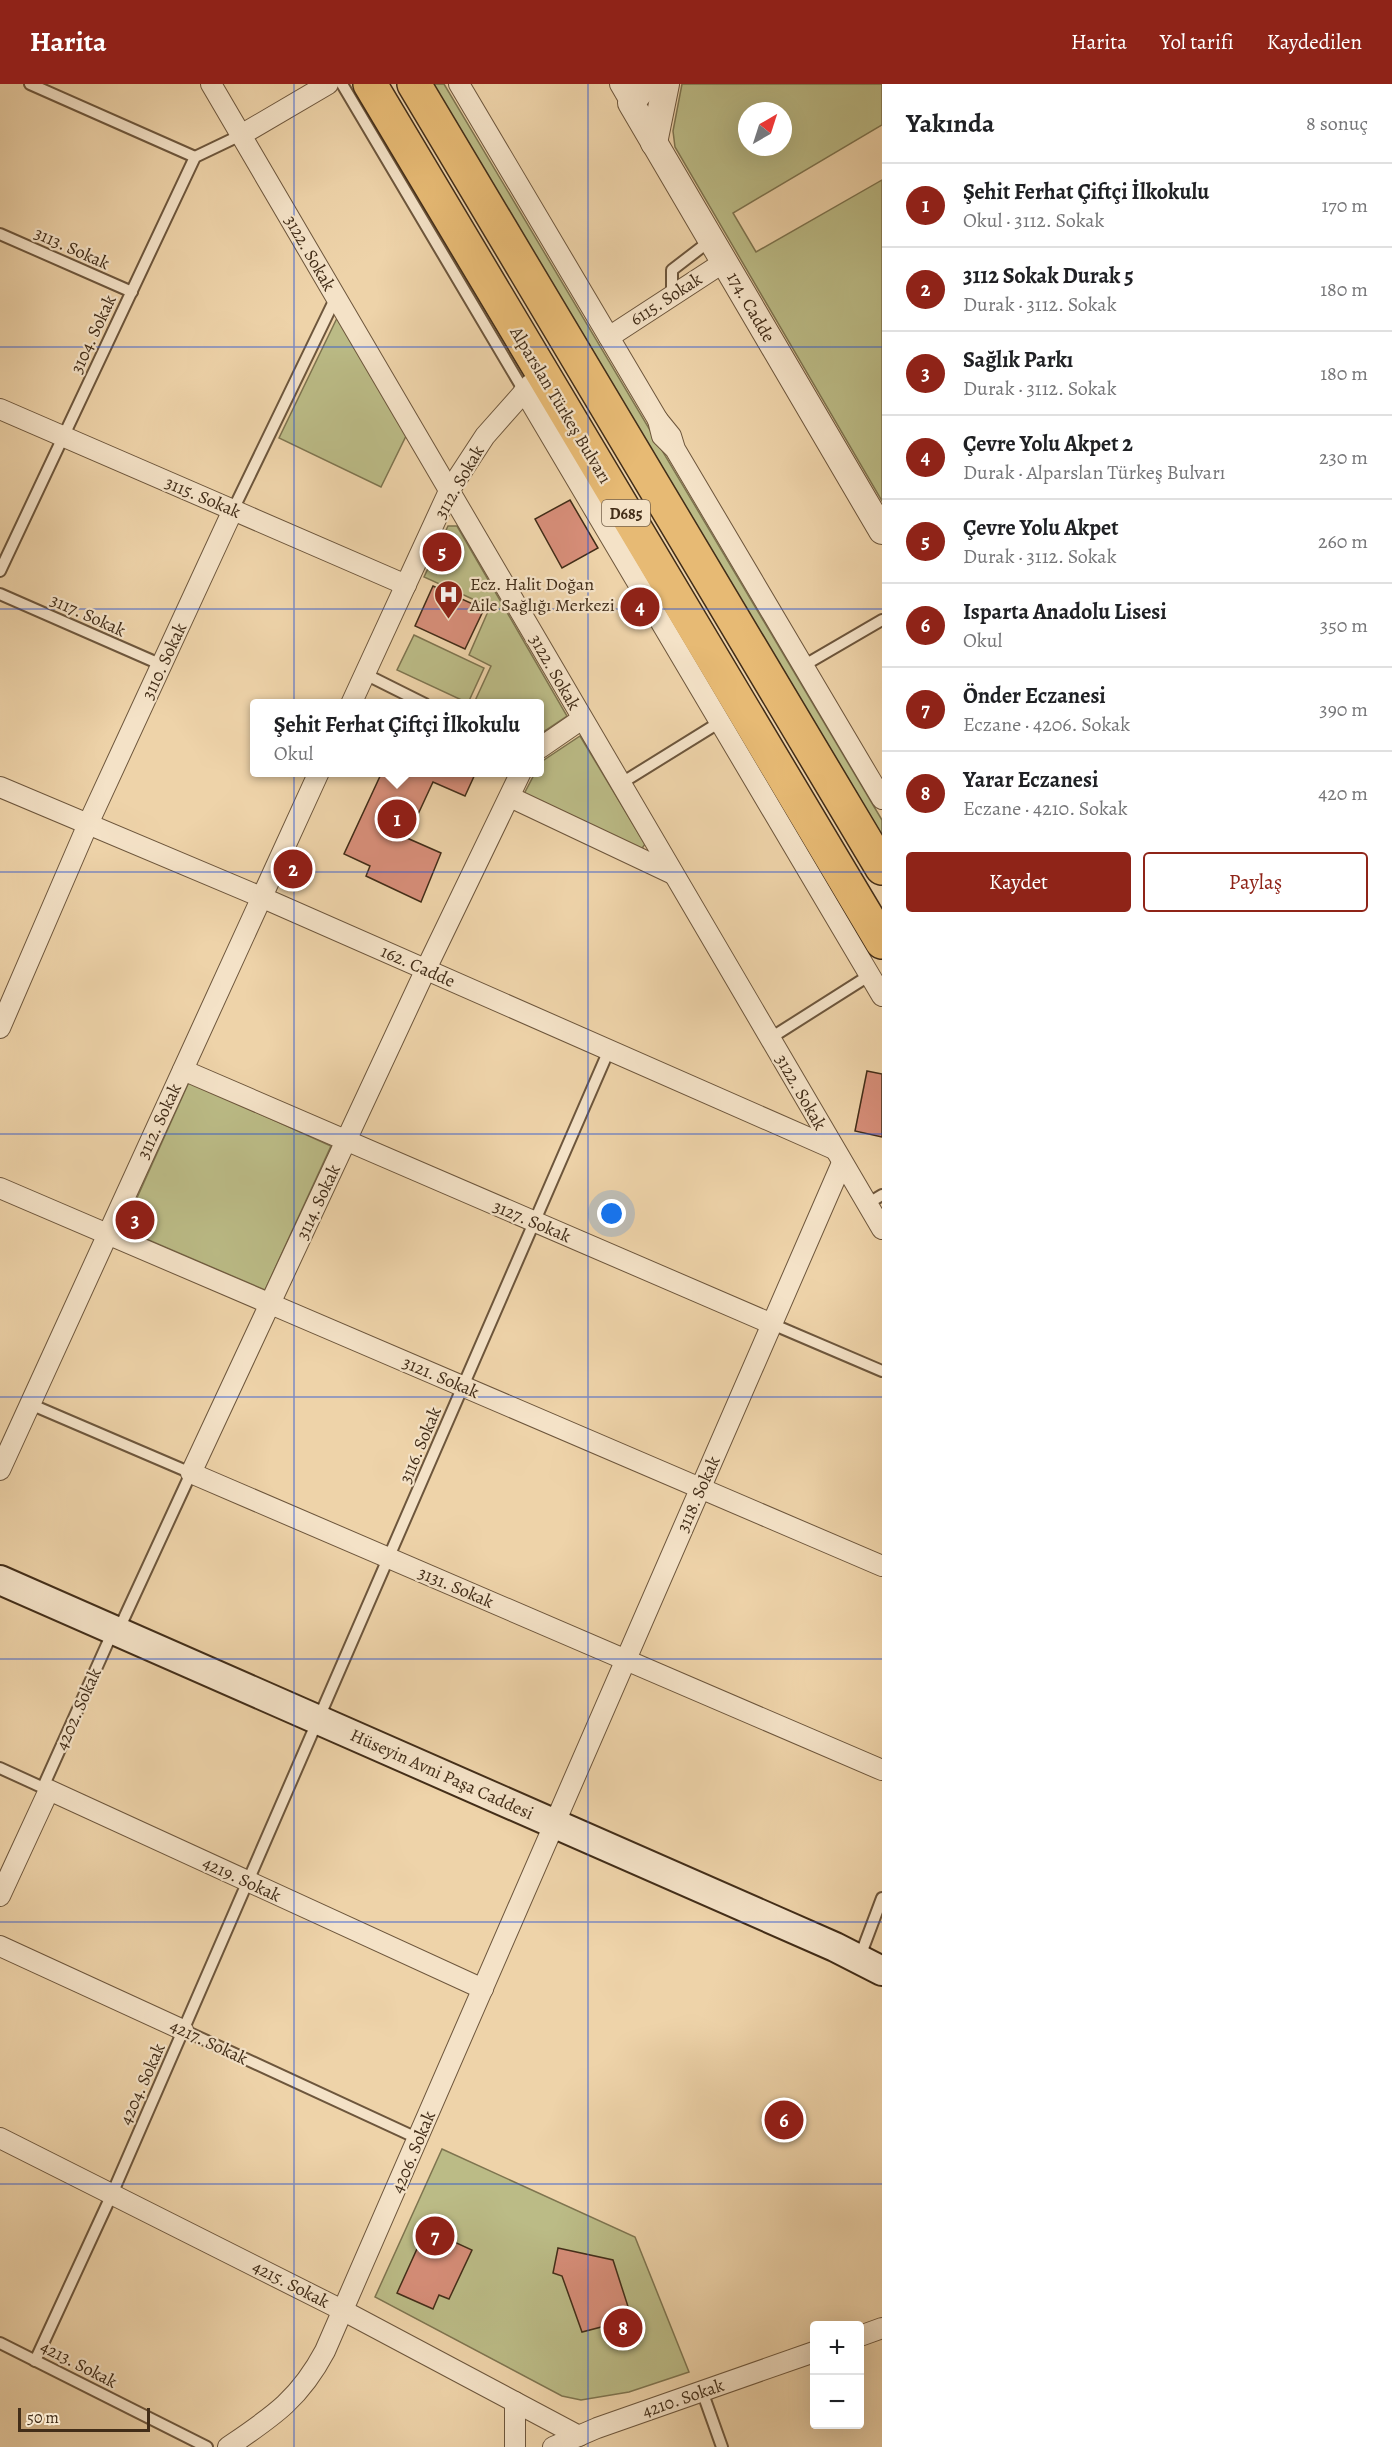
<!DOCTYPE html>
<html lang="tr">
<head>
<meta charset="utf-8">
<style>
  body { margin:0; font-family:Alegreya,serif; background:#f6f6f6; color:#202124 }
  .controls { position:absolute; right:18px; bottom:18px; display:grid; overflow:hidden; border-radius:6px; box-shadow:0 6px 24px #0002 }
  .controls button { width:54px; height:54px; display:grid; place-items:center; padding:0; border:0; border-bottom:2px solid #e0e0e0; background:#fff; color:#202124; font:30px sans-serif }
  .compass { position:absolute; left:738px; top:18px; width:54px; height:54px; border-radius:50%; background:#fff; box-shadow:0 6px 24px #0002; rotate:39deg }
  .scale { position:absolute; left:18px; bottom:15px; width:132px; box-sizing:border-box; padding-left:6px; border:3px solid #422d18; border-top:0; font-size:16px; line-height:21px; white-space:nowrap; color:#422d18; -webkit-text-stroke:4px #f4e2c7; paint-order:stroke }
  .you { position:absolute; left:612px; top:1130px; width:21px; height:21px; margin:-15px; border:4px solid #fff; border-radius:50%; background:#1a73e8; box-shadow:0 0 0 9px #1a73e833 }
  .badge { display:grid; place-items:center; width:39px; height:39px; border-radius:50%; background:#8f2418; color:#fff; font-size:20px; font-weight:700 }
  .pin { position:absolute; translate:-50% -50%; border:3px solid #fff; box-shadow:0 2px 6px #0006 }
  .popup { position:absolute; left:250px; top:615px; width:294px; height:78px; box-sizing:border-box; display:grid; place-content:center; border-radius:6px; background:#fff; filter:drop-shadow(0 2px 4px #0005); font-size:20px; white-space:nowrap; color:#757577 }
  .popup b { font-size:22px; color:#202124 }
  .popup::after { content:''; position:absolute; left:50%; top:100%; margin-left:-12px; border:12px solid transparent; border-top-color:#fff }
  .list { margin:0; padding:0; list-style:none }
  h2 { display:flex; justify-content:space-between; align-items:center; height:78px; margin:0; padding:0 24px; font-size:26px }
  h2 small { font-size:20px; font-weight:400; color:#757577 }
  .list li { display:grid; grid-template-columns:39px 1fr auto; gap:18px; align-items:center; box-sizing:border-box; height:84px; padding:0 24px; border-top:2px solid #e0e0e0 }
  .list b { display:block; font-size:22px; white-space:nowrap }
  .list p { margin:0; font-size:20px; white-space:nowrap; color:#757577 }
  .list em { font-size:20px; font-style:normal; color:#757577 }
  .actions { display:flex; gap:12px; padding:18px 24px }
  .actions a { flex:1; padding:14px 0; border:2px solid #8f2418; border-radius:6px; text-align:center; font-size:21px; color:#8f2418 }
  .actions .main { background:#8f2418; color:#fff }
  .map { position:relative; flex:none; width:882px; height:2363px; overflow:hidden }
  header { display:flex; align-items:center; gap:36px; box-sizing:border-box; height:84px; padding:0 30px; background:#8f2418; color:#fff }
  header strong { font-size:28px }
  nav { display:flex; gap:33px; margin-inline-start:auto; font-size:21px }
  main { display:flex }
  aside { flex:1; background:#fff }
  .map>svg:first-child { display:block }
  .green { fill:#bbbb86; stroke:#7e744f; stroke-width:1.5; fill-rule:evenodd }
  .building { fill:#d78e79; stroke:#422d18; stroke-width:1.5 }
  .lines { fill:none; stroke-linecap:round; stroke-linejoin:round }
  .service-casing { stroke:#6d563c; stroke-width:14 }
  .minor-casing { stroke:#6d563c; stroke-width:22 }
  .tertiary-casing { stroke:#6d563c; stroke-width:28 }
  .secondary-casing { stroke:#422d18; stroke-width:32 }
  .trunk-casing { stroke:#422d18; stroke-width:36 }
  .service { stroke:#f4e2c7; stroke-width:10 }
  .minor { stroke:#f4e2c7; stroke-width:20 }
  .tertiary { stroke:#f4e2c7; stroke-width:26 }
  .secondary { stroke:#f4e2c7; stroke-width:28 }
  .trunk { stroke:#e7ba74; stroke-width:33 }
  .grid { fill:none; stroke:#1d4ed8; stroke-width:1.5; stroke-opacity:0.55 }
  .labels { text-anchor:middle; stroke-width:4.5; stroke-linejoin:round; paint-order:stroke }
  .shield { fill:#f4e2c7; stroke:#77634c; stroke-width:1.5 }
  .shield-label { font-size:16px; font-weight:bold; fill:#422d18 }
  .street-label { font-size:18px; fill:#422d18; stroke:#f4e2c7 }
  .poi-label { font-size:18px; fill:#422d18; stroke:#f4e2c7; text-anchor:start }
</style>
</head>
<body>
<header>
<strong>Harita</strong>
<nav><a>Harita</a><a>Yol tarifi</a><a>Kaydedilen</a></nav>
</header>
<main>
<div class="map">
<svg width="882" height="2363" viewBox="0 0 882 2363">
  <rect width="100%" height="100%" fill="#eed3a9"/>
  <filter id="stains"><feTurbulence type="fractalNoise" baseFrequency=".00333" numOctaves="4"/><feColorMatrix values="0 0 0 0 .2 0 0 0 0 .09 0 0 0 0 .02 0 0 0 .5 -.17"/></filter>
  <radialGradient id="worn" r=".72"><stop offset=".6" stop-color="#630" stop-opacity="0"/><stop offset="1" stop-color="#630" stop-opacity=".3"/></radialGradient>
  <g class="green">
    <polygon points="433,0 444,0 882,736 882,754"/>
    <path d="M 682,0 L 882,0 L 882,41 L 733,129 L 756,168 L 882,96 L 882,417 L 675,63 L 673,47 ZM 747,27 L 783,27 L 783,63 L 747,63 Z"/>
    <polygon points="338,232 407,350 381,403 279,354"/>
    <polygon points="448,442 457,442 567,632 540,650 540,620 474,619 491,582 469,571 490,523 424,493"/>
    <polygon points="414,551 484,584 468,619 397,586"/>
    <polygon points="580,652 645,760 641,766 524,710 535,689 540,688 541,678"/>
    <polygon points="189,998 331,1062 265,1206 123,1145"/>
    <polygon points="442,2065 635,2153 689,2288 629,2308 581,2316 562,2312 375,2213"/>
  </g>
  <g class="building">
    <polygon points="570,416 598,464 562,484 535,435"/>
    <polygon points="433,502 484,525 465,565 415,542"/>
    <polygon points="382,688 476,688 465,712 433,698 407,754 441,769 421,818 366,792 370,782 344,770"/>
    <polygon points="867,987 882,990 882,1053 855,1047"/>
    <polygon points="426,2145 472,2166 449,2215 439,2211 433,2225 397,2209"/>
    <polygon points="558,2164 613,2176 632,2235 582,2248 562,2192 553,2189"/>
  </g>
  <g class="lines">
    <defs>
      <g id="service">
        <polyline points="30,0 195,73"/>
        <polyline points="342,0 524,307"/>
        <polyline points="0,150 132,208"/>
        <polyline points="672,211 672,186 711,156"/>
        <polyline points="233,426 336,213"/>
        <polyline points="0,487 195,73 241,51"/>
        <polyline points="0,510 162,581"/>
        <polyline points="803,582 882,536"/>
        <polyline points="365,590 425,620"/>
        <polyline points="620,700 720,638"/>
        <polyline points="769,955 870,891"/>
        <polyline points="867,1120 882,1111"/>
        <polyline points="772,1240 882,1287"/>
        <polyline points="30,1320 191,1389 119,1545"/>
        <polyline points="0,1684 48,1706"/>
        <polyline points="43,1703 113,1547"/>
        <polyline points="859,1875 882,1814"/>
        <polyline points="183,1946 419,2055"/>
        <polyline points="0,2259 207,2363"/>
        <polyline points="35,2277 112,2110 609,966"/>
        <polyline points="702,2307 722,2363"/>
      </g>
      <g id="minor">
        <polyline points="211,0 882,1145"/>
        <polyline points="459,0 658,336"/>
        <polyline points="620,0 631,19"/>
        <polyline points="241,51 328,0"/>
        <polyline points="609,253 724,178"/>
        <polyline points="524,307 882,912"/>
        <polyline points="0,325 406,501"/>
        <polyline points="675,365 662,352 658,336 671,352 675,365 882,715"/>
        <polyline points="351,620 449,407 485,352 531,300"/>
        <polyline points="540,664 582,635"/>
        <polyline points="521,688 426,885 191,1389 882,1686"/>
        <polyline points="0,703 261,813 834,1065"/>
        <polyline points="510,713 673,790"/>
        <polyline points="0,944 88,740 233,426"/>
        <polyline points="183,986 772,1240"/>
        <polyline points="0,1104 882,1482"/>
        <polyline points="0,1386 319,688"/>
        <polyline points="0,1812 49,1706 483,1905"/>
        <polyline points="0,1862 183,1946"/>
        <polyline points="0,2054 344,2227 579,2352"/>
        <polyline points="860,2252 882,2244"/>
        <polyline points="515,2318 515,2363"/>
        <path d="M 228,2363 C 272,2333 299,2316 325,2267 L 842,1079"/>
        <polyline points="553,2363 597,2344 814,2268"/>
      </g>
      <g id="tertiary">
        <polyline points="647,0 631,19 882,447"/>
        <polyline points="654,59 666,0"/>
      </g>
      <polyline id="secondary" points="0,1496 835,1863 882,1887"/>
      <g id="trunk">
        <polyline points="370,0 882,858"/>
        <polyline points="414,0 882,784"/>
      </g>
    </defs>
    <use href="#service" class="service-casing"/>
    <use href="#minor" class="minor-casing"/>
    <use href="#tertiary" class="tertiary-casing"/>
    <use href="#secondary" class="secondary-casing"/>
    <use href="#trunk" class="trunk-casing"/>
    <use href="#service" class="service"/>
    <use href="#minor" class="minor"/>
    <use href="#tertiary" class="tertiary"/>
    <use href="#secondary" class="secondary"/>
    <use href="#trunk" class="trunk"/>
  </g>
  <path class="grid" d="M 294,0 L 294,2363M 588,0 L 588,2363M 0,263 L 882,263M 0,525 L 882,525M 0,788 L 882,788M 0,1050 L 882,1050M 0,1313 L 882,1313M 0,1575 L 882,1575M 0,1838 L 882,1838M 0,2100 L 882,2100"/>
  <defs>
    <symbol id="hospital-pin" viewBox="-11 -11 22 30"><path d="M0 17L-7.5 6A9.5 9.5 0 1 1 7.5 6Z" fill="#8f2418" stroke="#f4e2c7"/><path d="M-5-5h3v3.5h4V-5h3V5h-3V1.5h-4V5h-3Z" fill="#fff"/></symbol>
  </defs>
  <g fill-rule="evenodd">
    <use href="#hospital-pin" x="432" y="494" width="33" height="45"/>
  </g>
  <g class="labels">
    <rect class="shield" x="602" y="416" width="48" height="26" rx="4.5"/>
    <g class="shield-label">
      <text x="626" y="435">D685</text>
    </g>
    <g class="street-label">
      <text transform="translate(72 164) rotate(24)" y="6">3113. Sokak</text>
      <text transform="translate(310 169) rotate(60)" y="6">3122. Sokak</text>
      <text transform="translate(666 215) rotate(-33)" y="6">6115. Sokak</text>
      <text transform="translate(751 223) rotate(60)" y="6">174. Cadde</text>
      <text transform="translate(93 250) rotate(-65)" y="6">3104. Sokak</text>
      <text transform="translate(561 321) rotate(59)" y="6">Alparslan Türkeş Bulvarı</text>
      <text transform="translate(459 398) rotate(-60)" y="6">3112. Sokak</text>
      <text transform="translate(203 413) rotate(23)" y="6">3115. Sokak</text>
      <text transform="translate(88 531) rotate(24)" y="6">3117. Sokak</text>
      <text transform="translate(164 577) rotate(-65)" y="6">3110. Sokak</text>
      <text transform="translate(555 588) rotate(60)" y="6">3122. Sokak</text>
      <text transform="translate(418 882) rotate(24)" y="6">162. Cadde</text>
      <text transform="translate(801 1008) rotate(60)" y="6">3122. Sokak</text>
      <text transform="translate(159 1037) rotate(-65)" y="6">3112. Sokak</text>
      <text transform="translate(318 1118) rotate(-65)" y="6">3114. Sokak</text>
      <text transform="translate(532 1137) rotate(23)" y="6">3127. Sokak</text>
      <text transform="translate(441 1293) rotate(23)" y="6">3121. Sokak</text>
      <text transform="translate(420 1361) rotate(-67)" y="6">3116. Sokak</text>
      <text transform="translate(698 1410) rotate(-66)" y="6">3118. Sokak</text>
      <text transform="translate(456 1503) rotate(23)" y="6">3131. Sokak</text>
      <text transform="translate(78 1625) rotate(-66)" y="6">4202. Sokak</text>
      <text transform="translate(442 1690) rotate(24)" y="6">Hüseyin Avni Paşa Caddesi</text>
      <text transform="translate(242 1795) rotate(25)" y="6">4219. Sokak</text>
      <text transform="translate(209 1958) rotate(25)" y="6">4217. Sokak</text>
      <text transform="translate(142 2000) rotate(-66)" y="6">4204. Sokak</text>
      <text transform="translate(413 2068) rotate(-67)" y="6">4206. Sokak</text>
      <text transform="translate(291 2200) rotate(27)" y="6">4215. Sokak</text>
      <text transform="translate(79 2280) rotate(27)" y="6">4213. Sokak</text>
      <text transform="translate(683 2314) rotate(-19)" y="6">4210. Sokak</text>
    </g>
    <g class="poi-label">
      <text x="470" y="506">Ecz. Halit Doğan<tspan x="470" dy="21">Aile Sağlığı Merkezi</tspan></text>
    </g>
  </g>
  <rect width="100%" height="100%" filter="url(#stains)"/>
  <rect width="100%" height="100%" fill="url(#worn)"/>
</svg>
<div class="controls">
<button>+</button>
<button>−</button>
</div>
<svg class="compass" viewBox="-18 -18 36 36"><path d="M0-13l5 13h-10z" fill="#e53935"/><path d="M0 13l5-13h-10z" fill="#757577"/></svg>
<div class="scale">50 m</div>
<div class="you"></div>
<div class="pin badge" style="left:397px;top:735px">1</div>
<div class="popup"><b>Şehit Ferhat Çiftçi İlkokulu</b>Okul</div>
<div class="pin badge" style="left:293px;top:785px">2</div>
<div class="pin badge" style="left:135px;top:1136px">3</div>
<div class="pin badge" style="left:640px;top:523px">4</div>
<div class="pin badge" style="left:442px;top:468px">5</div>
<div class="pin badge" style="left:784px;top:2036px">6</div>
<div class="pin badge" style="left:435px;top:2152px">7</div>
<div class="pin badge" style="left:623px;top:2244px">8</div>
</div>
<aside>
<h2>Yakında<small>8 sonuç</small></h2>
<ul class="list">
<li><span class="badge">1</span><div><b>Şehit Ferhat Çiftçi İlkokulu</b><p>Okul · 3112. Sokak</p></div><em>170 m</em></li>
<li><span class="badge">2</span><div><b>3112 Sokak Durak 5</b><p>Durak · 3112. Sokak</p></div><em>180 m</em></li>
<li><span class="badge">3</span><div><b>Sağlık Parkı</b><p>Durak · 3112. Sokak</p></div><em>180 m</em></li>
<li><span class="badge">4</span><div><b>Çevre Yolu Akpet 2</b><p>Durak · Alparslan Türkeş Bulvarı</p></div><em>230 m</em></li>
<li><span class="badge">5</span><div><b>Çevre Yolu Akpet</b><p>Durak · 3112. Sokak</p></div><em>260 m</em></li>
<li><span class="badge">6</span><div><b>Isparta Anadolu Lisesi</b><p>Okul</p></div><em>350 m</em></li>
<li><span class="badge">7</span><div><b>Önder Eczanesi</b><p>Eczane · 4206. Sokak</p></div><em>390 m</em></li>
<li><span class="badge">8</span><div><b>Yarar Eczanesi</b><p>Eczane · 4210. Sokak</p></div><em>420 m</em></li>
</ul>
<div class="actions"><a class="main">Kaydet</a><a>Paylaş</a></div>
</aside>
</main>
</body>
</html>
